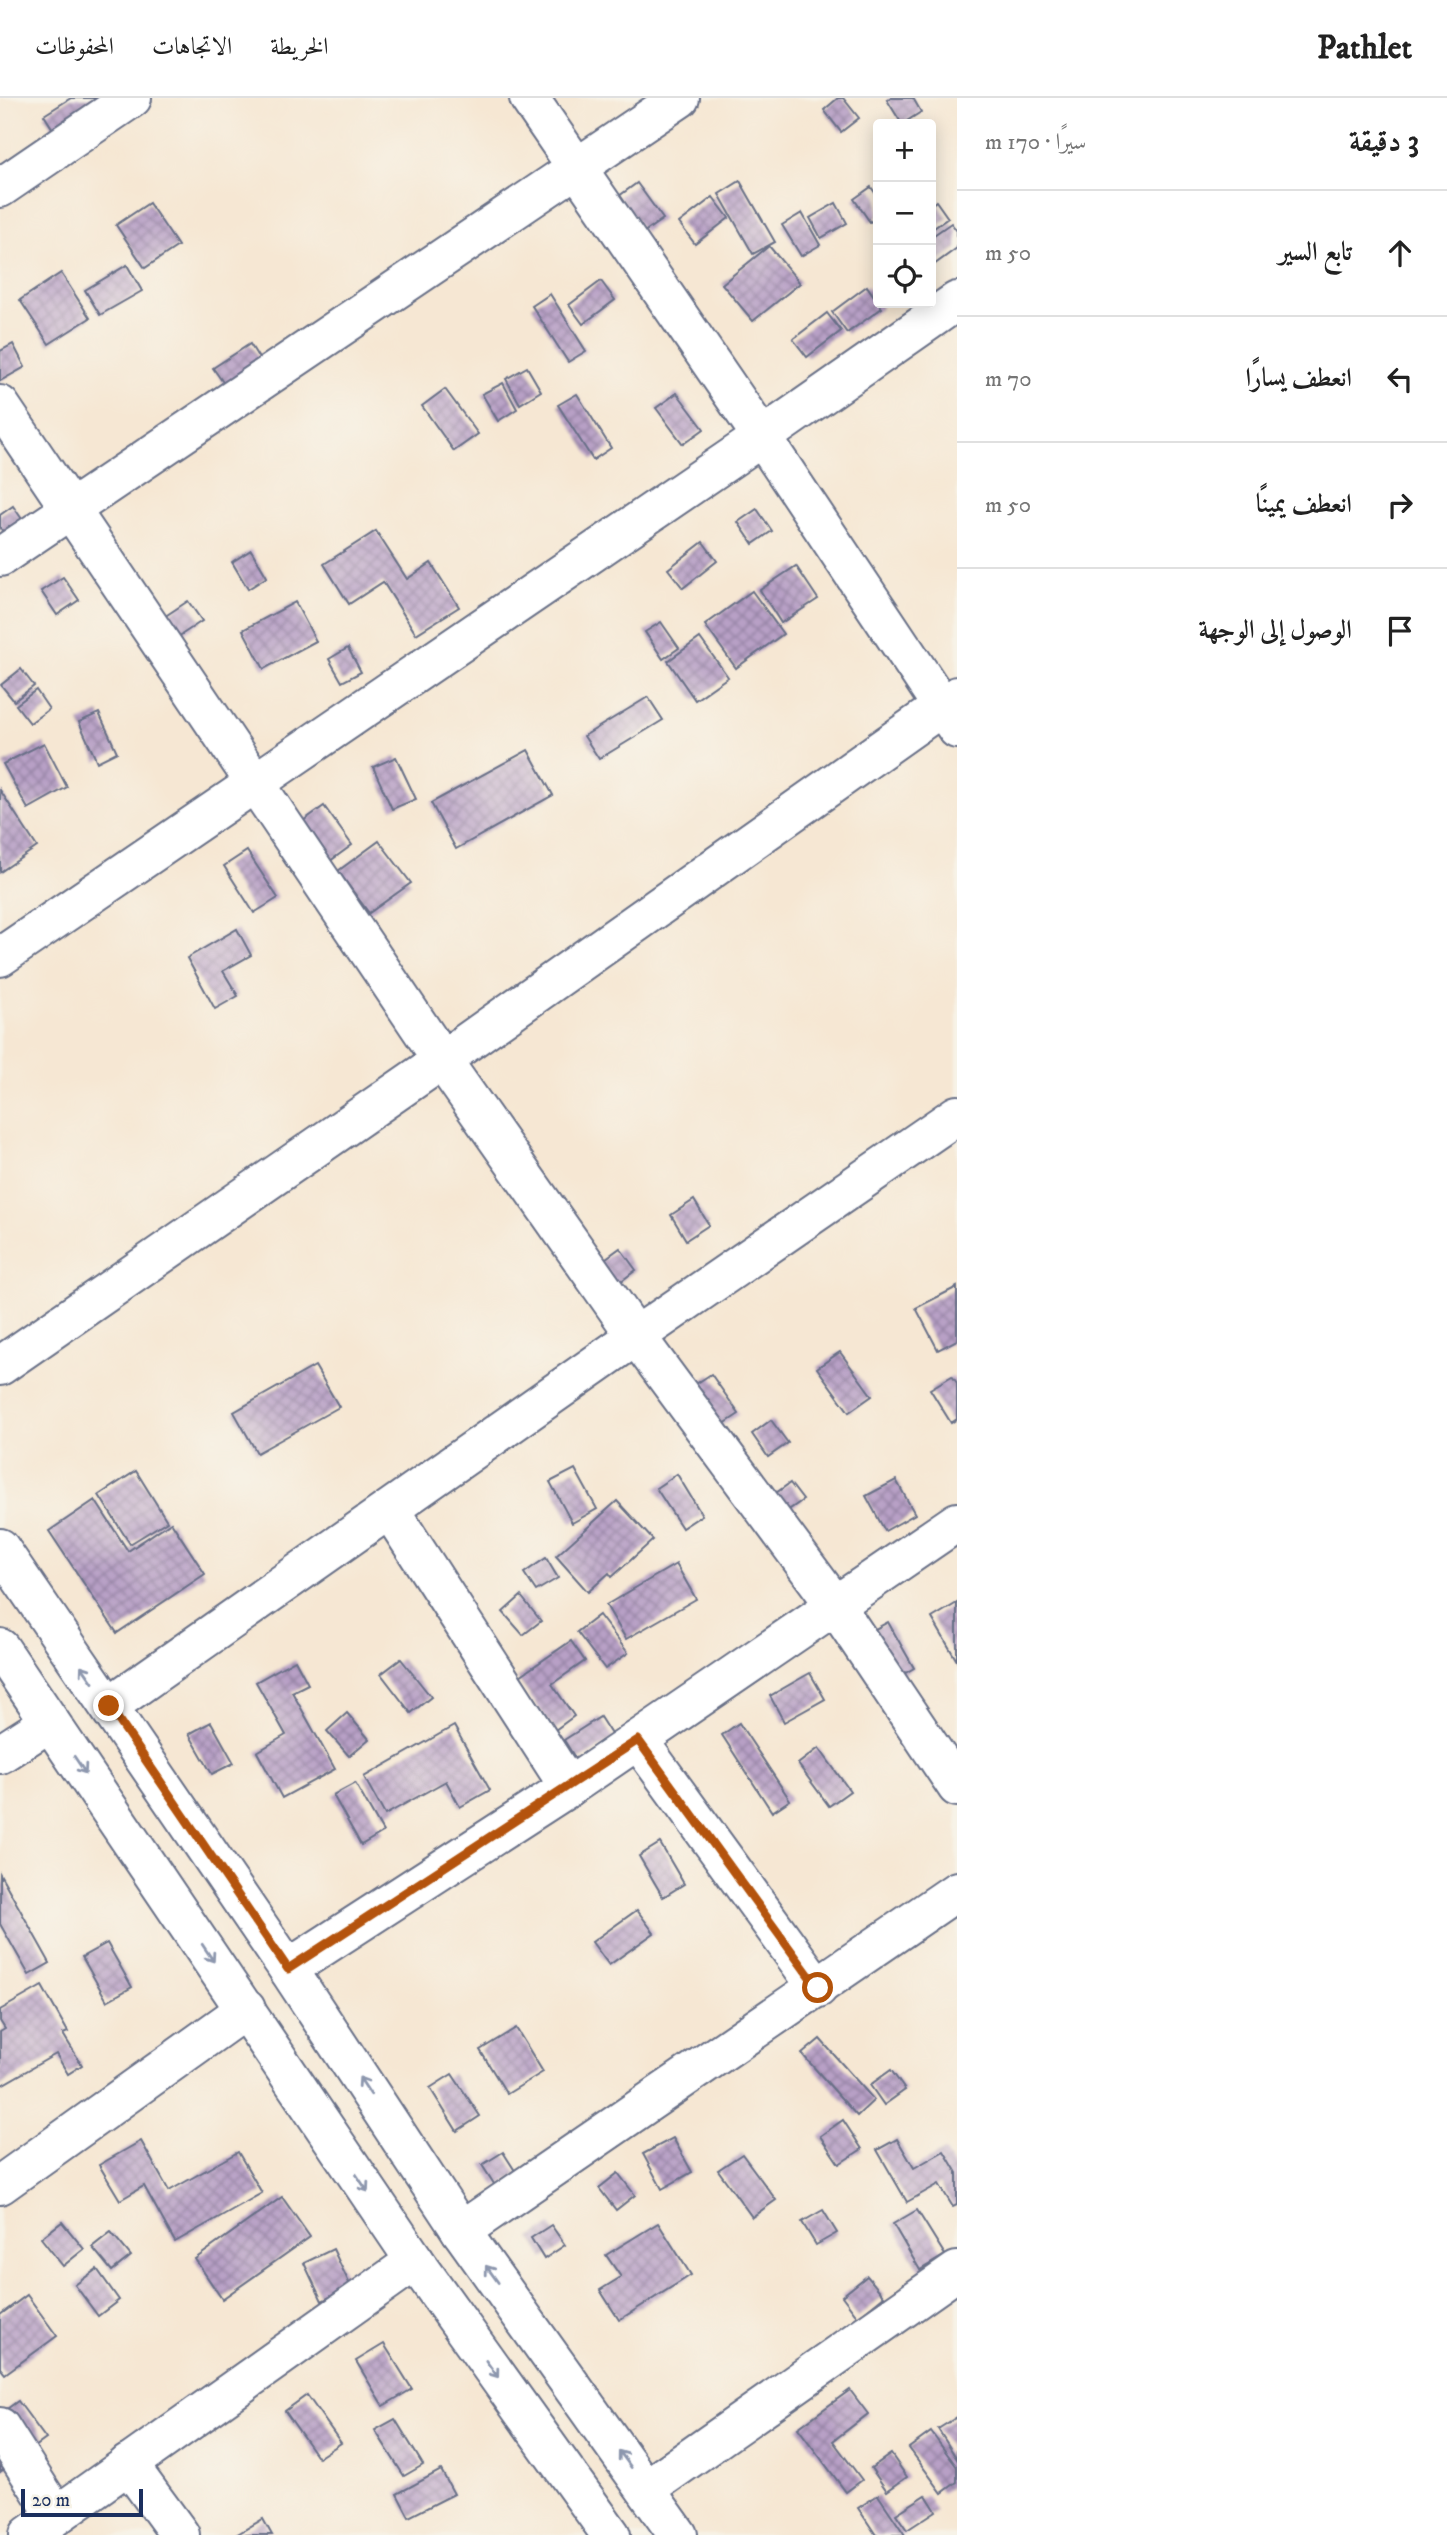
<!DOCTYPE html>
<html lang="ar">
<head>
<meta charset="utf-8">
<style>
  body { margin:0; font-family:"IM FELL DW Pica",Amiri,serif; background:#f2f2f2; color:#222; direction:rtl }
  .controls { position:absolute; right:21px; top:21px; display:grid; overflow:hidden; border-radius:7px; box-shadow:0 4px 18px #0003 }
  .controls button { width:63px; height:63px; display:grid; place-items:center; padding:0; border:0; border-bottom:2px solid #e0e0e0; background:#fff; color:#222; font:35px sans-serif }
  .scale { position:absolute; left:21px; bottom:18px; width:122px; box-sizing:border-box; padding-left:7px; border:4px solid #1b2f5e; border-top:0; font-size:19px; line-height:24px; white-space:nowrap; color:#1b2f5e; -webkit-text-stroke:5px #f7f3e8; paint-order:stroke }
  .stop { position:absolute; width:21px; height:21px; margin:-16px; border:5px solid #b45309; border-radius:50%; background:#fff }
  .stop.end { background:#b45309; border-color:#fff; box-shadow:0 2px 7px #0008 }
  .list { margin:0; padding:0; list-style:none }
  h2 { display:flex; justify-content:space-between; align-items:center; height:91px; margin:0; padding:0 28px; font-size:30px }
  h2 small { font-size:23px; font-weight:400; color:#767676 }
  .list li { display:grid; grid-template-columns:46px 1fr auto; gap:21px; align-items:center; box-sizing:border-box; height:126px; padding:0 28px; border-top:2px solid #e0e0e0 }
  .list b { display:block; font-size:26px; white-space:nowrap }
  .list em { font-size:23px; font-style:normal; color:#767676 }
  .icon { flex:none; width:38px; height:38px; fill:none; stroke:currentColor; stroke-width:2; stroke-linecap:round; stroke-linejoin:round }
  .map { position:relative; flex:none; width:957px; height:2437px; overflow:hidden; direction:ltr }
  header { display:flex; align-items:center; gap:42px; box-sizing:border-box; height:98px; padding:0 35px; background:#fff; border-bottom:2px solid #e0e0e0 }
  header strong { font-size:33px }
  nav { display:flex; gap:38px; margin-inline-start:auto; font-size:24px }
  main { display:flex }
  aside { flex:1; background:#fff }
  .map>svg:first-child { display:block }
  .building { fill:url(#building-cross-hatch) }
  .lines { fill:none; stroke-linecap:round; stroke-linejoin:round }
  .minor-casing { stroke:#686f87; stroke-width:42 }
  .minor { stroke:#fff; stroke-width:38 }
  .oneway { stroke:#8d97ae }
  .route { stroke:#b45309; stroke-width:9 }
</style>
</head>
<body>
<header>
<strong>Pathlet</strong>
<nav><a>الخريطة</a><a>الاتجاهات</a><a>المحفوظات</a></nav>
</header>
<main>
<aside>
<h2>3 دقيقة<small>سيرًا · 170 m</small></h2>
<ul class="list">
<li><svg class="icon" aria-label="ahead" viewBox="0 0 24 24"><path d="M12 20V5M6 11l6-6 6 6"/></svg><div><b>تابع السير</b></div><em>50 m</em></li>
<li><svg class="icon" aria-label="left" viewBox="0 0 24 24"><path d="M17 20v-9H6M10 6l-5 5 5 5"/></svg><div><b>انعطف يسارًا</b></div><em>70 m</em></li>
<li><svg class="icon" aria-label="right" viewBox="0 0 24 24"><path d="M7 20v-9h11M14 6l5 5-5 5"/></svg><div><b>انعطف يمينًا</b></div><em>50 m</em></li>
<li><svg class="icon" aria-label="arrive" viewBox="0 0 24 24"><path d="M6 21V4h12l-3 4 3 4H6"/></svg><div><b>الوصول إلى الوجهة</b></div></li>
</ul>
</aside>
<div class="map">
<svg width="957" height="2437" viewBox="0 0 957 2437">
  <defs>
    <pattern id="building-cross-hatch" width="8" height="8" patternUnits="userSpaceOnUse" patternTransform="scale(1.75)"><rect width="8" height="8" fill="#b8a0c6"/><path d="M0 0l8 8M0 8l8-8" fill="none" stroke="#9583a4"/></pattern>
  </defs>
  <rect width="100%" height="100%" fill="#f7f3e8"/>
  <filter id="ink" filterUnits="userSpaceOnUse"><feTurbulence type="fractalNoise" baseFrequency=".0143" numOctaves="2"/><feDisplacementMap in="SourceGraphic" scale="14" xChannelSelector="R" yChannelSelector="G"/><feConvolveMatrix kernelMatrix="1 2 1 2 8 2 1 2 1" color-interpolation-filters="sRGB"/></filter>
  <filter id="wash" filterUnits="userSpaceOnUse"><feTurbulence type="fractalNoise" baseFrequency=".00686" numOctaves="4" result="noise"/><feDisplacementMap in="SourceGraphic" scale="28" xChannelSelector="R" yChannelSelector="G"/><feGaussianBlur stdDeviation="1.57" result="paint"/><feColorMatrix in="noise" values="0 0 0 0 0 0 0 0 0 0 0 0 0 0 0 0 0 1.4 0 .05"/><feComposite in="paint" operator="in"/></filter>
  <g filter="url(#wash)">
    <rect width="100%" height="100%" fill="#f6e7d3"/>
    <g id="blocks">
      <g class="building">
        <polygon points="71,0 108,0 56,36 44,17"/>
        <polygon points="838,0 843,0 859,20 841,34 824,12"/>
        <polygon points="891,0 913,0 921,14 902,26 887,2"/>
        <polygon points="740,83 775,144 753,156 719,96"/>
        <polygon points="637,85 663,121 644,134 619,98"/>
        <polygon points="871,89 878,99 878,118 870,124 854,101"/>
        <polygon points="713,99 729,120 695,146 679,125"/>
        <polygon points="936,103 948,120 931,132 931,107"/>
        <polygon points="149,105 178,148 145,170 116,127"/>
        <polygon points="836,105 847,125 821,140 810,120"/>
        <polygon points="802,115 820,147 801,158 782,127"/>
        <polygon points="951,125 957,133 957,150 931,169 931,139"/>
        <polygon points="769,148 800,185 753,223 722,186"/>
        <polygon points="127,167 142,193 100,217 85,192"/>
        <polygon points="61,175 90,220 49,246 20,202"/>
        <polygon points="601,183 615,202 583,226 569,207"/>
        <polygon points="867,188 882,210 847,235 832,214"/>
        <polygon points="550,196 586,253 568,264 532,208"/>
        <polygon points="827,215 841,233 807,259 793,241"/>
        <polygon points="13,246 25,269 0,283 0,253"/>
        <polygon points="250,246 263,267 227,290 213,270"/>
        <polygon points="527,269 541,293 520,306 506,281"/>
        <polygon points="503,285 517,311 498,323 482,296"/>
        <polygon points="445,291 478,336 454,353 422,308"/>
        <polygon points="677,295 704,331 683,346 656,310"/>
        <polygon points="577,296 611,350 593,362 558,307"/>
        <polygon points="13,408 28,430 9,443 0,429 0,417"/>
        <polygon points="757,411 772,433 753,446 738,424"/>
        <polygon points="376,433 407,481 431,465 459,509 416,536 383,484 349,506 324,466"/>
        <polygon points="703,444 717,463 683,490 668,471"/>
        <polygon points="251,452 267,479 248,491 232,464"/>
        <polygon points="796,468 818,501 781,525 760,492"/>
        <polygon points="63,479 79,502 57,517 41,493"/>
        <polygon points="752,493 783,536 736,570 705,527"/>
        <polygon points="188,503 202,523 178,539 164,519"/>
        <polygon points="295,504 316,543 264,571 243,532"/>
        <polygon points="661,524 679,550 663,561 645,534"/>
        <polygon points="700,540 728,579 695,602 668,563"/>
        <polygon points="348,550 361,574 342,584 329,561"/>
        <polygon points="21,571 34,588 14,603 1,587"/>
        <polygon points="36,592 49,611 30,625 16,607"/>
        <polygon points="648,599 663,622 599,661 584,638"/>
        <polygon points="99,615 117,654 97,664 79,624"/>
        <polygon points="44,645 67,689 28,711 3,666"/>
        <polygon points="528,652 553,697 456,751 431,705"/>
        <polygon points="396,659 416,701 392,711 373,669"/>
        <polygon points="0,692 37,749 0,774"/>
        <polygon points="324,708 352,747 330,763 303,723"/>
        <polygon points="379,743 411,785 369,815 338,773"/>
        <polygon points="247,753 278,800 254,815 224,768"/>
        <polygon points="237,831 251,857 223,873 238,898 215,911 187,860"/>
        <polygon points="694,1102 709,1127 686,1142 671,1117"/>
        <polygon points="620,1150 636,1172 608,1193 591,1171"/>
        <polygon points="957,1189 957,1242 938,1252 916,1210"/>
        <polygon points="840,1254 872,1298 849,1314 817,1270"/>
        <polygon points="315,1268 339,1309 257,1355 234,1314"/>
        <polygon points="711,1276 739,1316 718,1330 690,1290"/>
        <polygon points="952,1278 957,1285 957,1321 951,1325 930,1291"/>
        <polygon points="771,1322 788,1345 768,1359 752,1336"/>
        <polygon points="575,1371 597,1411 572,1425 550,1384"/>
        <polygon points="136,1373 167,1423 130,1446 99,1397"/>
        <polygon points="677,1376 702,1417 682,1430 656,1390"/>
        <polygon points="896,1382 915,1416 885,1433 866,1398"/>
        <polygon points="790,1385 803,1402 781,1417 769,1400"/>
        <polygon points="95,1402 128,1453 171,1424 205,1476 117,1535 49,1433"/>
        <polygon points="617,1403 653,1442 612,1479 609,1475 588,1494 556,1458"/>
        <polygon points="546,1460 558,1480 536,1493 524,1475"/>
        <polygon points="676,1466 696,1501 626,1541 606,1507"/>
        <polygon points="521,1498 541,1523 523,1537 503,1514"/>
        <polygon points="957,1505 957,1563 932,1520"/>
        <polygon points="599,1517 628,1555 605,1571 577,1534"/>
        <polygon points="888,1524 914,1570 890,1584 864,1537"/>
        <polygon points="571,1543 585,1563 552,1586 574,1618 555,1632 517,1580"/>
        <polygon points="401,1561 431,1599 411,1615 381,1576"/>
        <polygon points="295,1562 308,1586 292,1594 335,1671 282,1700 257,1654 286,1637 256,1584"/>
        <polygon points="810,1575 825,1601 784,1624 770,1598"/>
        <polygon points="347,1615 369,1641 349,1658 327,1633"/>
        <polygon points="600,1619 614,1641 577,1663 564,1642"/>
        <polygon points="211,1624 234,1665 212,1676 189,1636"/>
        <polygon points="739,1625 790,1702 772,1714 722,1637"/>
        <polygon points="454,1628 490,1692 460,1709 446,1683 385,1717 364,1679"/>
        <polygon points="819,1650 850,1693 829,1708 798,1666"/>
        <polygon points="355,1685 383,1734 361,1747 333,1697"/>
        <polygon points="660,1745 684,1786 663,1799 639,1758"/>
        <polygon points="0,1776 50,1865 29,1877 0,1826"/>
        <polygon points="637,1812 654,1835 609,1867 592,1844"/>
        <polygon points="107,1845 132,1889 107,1903 82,1859"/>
        <polygon points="42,1888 68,1934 63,1936 82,1967 68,1976 56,1956 0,1988 0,1934 5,1931 0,1923 0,1912"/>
        <polygon points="516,1930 543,1974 507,1996 480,1952"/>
        <polygon points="820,1941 874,2002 857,2018 802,1956"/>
        <polygon points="891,1972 905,1992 884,2007 870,1987"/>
        <polygon points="452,1976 480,2018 457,2033 430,1990"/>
        <polygon points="843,2022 862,2051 839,2066 820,2038"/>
        <polygon points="673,2040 692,2074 662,2091 643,2056"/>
        <polygon points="897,2041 914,2070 944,2053 957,2075 957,2107 953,2109 939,2086 907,2104 877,2052"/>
        <polygon points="141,2043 169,2093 238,2054 262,2095 175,2144 144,2088 120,2102 99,2067"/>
        <polygon points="503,2054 517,2076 496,2089 482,2067"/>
        <polygon points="742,2056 776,2102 752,2119 718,2072"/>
        <polygon points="618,2075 635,2097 616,2112 599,2090"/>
        <polygon points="282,2099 310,2139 222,2201 195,2161"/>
        <polygon points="823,2112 837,2135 816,2147 802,2124"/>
        <polygon points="917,2112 945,2157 920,2172 893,2126"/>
        <polygon points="62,2124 84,2151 63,2168 41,2140"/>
        <polygon points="658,2125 691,2177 619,2222 600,2192 621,2179 606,2157"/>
        <polygon points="551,2127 565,2147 544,2161 531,2140"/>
        <polygon points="111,2134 131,2158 112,2173 92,2149"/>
        <polygon points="333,2151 351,2189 322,2203 304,2165"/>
        <polygon points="97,2171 119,2202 98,2218 75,2187"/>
        <polygon points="867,2178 884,2198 858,2219 842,2198"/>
        <polygon points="27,2197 57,2238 5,2276 0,2270 0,2217"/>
        <polygon points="384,2246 412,2291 383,2308 356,2263"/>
        <polygon points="850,2292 868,2316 833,2343 862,2382 846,2394 798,2330"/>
        <polygon points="307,2297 341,2345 318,2360 285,2313"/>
        <polygon points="18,2303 46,2341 0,2374 0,2316"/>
        <polygon points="957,2319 957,2361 938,2331"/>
        <polygon points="395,2321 423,2367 404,2378 375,2332"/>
        <polygon points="931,2334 957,2369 957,2384 942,2395 909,2350"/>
        <polygon points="891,2356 907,2379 887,2393 871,2370"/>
        <polygon points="441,2372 454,2396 409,2419 397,2396"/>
        <polygon points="878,2397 905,2437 876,2437 858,2410"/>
        <polygon points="926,2397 936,2413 907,2432 896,2416"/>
        <polygon points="263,2421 272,2437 236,2437"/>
      </g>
    </g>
  </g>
  <g filter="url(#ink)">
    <use href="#blocks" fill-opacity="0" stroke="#686f87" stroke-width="2"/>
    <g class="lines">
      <defs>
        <g id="minor">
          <polyline points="529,0 762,339 957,631"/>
          <polyline points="0,90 132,0"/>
          <polyline points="0,307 442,962 636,1238 835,1507 957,1689"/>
          <polyline points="0,459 680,0"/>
          <polyline points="0,859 762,339 957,203"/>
          <polyline points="0,1268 442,962 957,598"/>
          <polyline points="0,1450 288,1871 461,2133 678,2437"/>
          <polyline points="0,1550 415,2163 611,2437"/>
          <polyline points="109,1608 636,1238 957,1017"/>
          <polyline points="638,1642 818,1890"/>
          <polyline points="0,1656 50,1624"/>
          <polyline points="569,1689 957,1424"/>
          <polyline points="288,1871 569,1689 390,1412"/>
          <polyline points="0,2087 246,1911"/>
          <polyline points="461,2133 957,1793"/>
          <polyline points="0,2329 56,2417"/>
          <polyline points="128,2366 180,2437"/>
          <polyline points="646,2391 957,2173"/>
          <polyline points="29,2437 415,2163"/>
        </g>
      </defs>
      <use href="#minor" class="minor-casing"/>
      <use href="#minor" class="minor"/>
    </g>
    <defs><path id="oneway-shaft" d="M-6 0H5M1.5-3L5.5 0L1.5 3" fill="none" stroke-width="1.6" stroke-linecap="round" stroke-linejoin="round" transform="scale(1.75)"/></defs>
    <g class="oneway">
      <use href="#oneway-shaft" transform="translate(87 1576) rotate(-125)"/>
      <use href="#oneway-shaft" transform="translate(80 1667) rotate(56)"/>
      <use href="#oneway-shaft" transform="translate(208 1855) rotate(56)"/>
      <use href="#oneway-shaft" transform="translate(365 1988) rotate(-123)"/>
      <use href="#oneway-shaft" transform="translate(362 2085) rotate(56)"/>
      <use href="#oneway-shaft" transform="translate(492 2176) rotate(-126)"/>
      <use href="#oneway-shaft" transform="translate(492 2271) rotate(54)"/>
      <use href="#oneway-shaft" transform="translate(625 2361) rotate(-126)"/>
    </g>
  </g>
  <g class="lines" filter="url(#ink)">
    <polyline class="route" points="109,1608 288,1871 638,1642 818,1890"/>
  </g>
</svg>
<div class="controls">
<button>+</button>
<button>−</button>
<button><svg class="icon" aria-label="locate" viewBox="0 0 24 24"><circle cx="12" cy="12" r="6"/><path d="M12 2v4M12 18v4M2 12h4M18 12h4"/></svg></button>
</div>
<div class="scale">20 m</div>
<div class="stop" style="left:818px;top:1890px"></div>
<div class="stop end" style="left:109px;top:1608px"></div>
</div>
</main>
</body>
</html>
